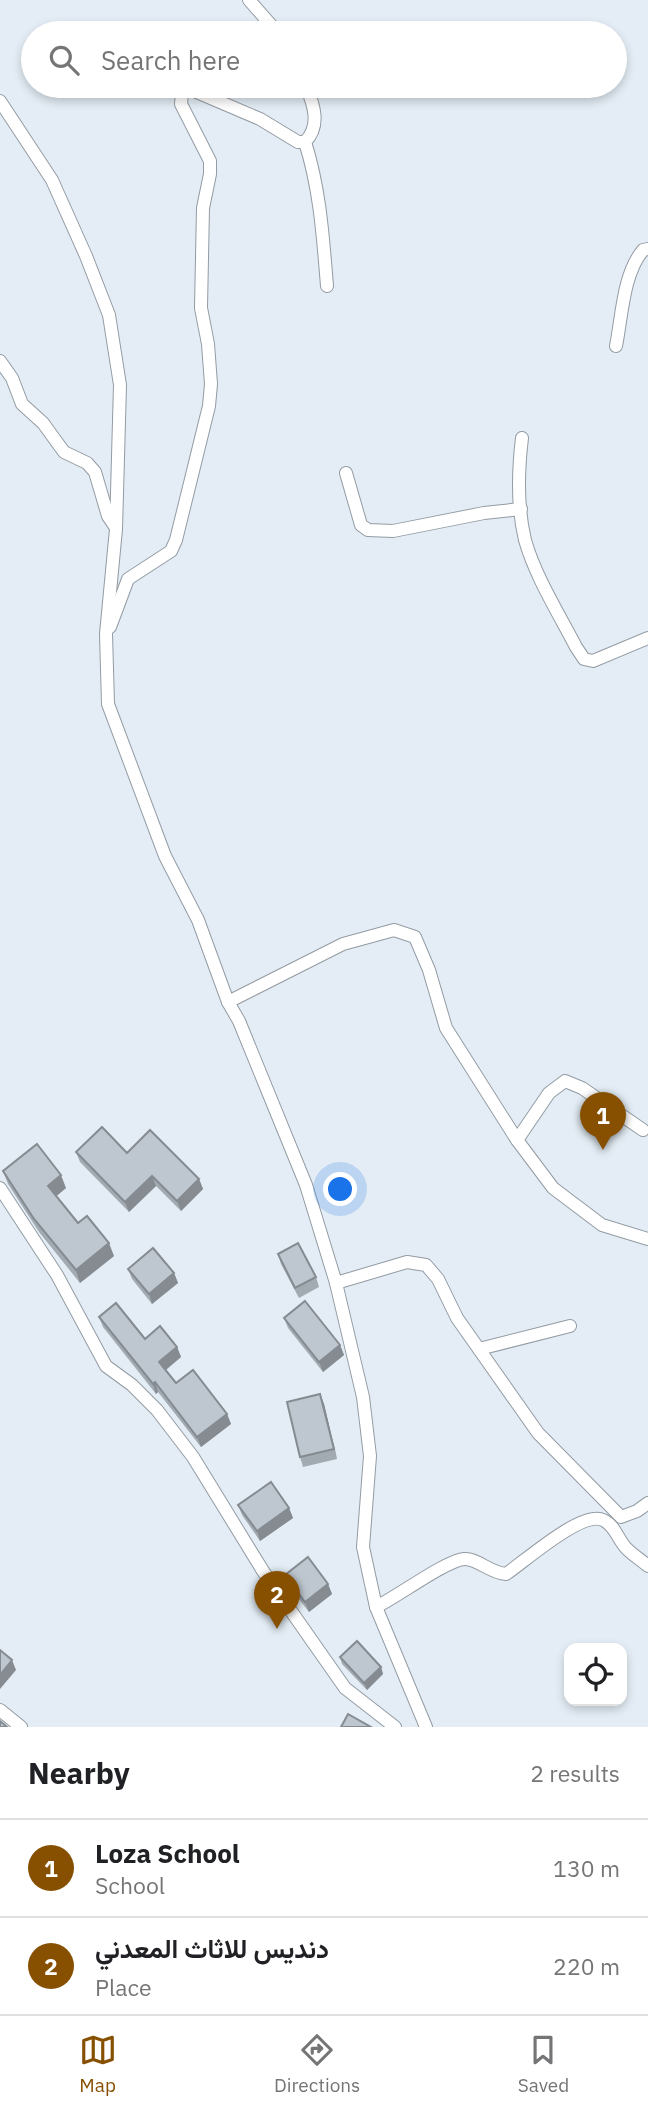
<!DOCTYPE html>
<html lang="en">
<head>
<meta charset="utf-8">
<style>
  body { margin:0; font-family:"IBM Plex Sans",Vazirmatn,sans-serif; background:#f2f2f2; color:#202124 }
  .controls { position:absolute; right:21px; bottom:21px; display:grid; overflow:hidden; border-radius:14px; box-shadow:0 4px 10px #0003 }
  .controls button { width:63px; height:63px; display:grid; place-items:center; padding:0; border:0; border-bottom:2px solid #e0e0e0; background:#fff; color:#202124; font:35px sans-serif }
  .you { position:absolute; left:341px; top:1190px; width:24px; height:24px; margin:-18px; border:5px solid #fff; border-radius:50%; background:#1a73e8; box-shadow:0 0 0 10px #1a73e833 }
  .badge { display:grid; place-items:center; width:46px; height:46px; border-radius:50%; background:#875000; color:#fff; font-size:23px; font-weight:700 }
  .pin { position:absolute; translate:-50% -58px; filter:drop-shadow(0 2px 4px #0008) }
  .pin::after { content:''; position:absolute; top:37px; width:24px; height:21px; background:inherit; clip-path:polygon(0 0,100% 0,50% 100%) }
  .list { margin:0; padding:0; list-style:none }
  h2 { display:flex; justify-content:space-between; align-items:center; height:91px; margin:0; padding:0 28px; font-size:30px }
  h2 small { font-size:23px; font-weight:400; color:#757577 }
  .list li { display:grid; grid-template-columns:46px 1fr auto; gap:21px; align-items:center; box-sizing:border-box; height:98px; padding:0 28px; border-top:2px solid #e0e0e0 }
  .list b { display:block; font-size:26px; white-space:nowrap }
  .list p { margin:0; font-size:23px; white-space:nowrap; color:#757577 }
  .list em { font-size:23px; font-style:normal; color:#757577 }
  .icon { flex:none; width:38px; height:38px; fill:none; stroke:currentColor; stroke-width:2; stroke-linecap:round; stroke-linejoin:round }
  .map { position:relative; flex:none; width:648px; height:1727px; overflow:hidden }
  .search { position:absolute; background:#fff; box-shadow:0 4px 10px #0003; left:21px; right:21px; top:21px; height:77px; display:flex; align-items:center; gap:18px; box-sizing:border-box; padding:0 24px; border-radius:38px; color:#757577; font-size:26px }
  .sheet { height:287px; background:#fff }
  nav { display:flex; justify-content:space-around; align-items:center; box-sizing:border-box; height:98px; border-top:2px solid #e0e0e0; background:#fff; font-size:19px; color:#757577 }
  nav a { display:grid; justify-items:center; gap:4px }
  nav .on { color:#875000 }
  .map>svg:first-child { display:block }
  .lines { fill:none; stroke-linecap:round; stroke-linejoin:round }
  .street-casing { stroke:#939ba3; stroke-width:14 }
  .street { stroke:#fff; stroke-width:12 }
  .wall { fill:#a3abb2 }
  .shaded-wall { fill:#858b91 }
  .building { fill:#bec7cf; stroke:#858b91; stroke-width:2 }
</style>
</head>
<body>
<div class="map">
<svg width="648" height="1727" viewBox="0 0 648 1727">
  <rect width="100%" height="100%" fill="#e4edf5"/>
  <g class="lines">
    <defs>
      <g id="street">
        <polyline points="249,0 278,33"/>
        <polyline points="0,101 52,180 86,256 109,315 120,385 116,529 106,634 108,704 165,856 198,920 228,1002 239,1021 306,1185 336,1283 363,1397 370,1456 363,1547 376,1607 426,1727"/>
        <path d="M 305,142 C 320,189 323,237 327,286"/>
        <path d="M 616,346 C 622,316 623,274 643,250 L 648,249"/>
        <polyline points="0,361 12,378 22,404 43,423 64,452 87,463 95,472 108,516 116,528"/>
        <path d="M 522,438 C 518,471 517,507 525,540 C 535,576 559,614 576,647 L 584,659 L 593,661 L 648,638"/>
        <polyline points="346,473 361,525 368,530 393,531 484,513 521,509"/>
        <path d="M 110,627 L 128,579 L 171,551 L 176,540 L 209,406 L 211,384 L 208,344 L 201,308 L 203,208 L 210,174 L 210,161 L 181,104 L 182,92 L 192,90 L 260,119 L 298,142 L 305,142 C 321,126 314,105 306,86"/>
        <polyline points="228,1002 343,944 394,930 415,937 429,970 446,1028 517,1140 553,1188 602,1225 648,1239"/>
        <polyline points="517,1140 549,1093 565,1081 582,1088 643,1130"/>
        <polyline points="0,1188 57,1275 106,1366 132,1385 157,1410 193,1457 263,1571 345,1688 395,1727"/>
        <polyline points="336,1283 407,1262 426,1265 438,1279 457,1318 538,1433 621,1517 637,1511 648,1503"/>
        <polyline points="479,1349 570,1326"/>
        <path d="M 376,1607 C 397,1597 445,1561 464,1559 C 477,1558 490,1573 506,1574 C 524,1562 582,1510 603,1520 C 615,1525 618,1540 627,1549 C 633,1555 641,1560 648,1566"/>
        <polyline points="0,1710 21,1727"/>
      </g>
    </defs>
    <use href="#street" class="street-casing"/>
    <use href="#street" class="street"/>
  </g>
  <g class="wall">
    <polygon points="76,1152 127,1153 199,1179 203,1189 181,1211 156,1186 129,1212 80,1162"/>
    <polygon points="3,1171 66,1188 56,1196 78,1223 114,1256 80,1283 39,1232 8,1184"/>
    <polygon points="278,1254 316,1277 319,1287 299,1298 281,1264"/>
    <polygon points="128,1269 174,1273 178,1283 152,1304 132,1279"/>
    <polygon points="99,1317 145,1339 177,1347 181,1357 166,1370 176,1383 227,1414 231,1424 201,1447 158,1392 156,1394 103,1327"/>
    <polygon points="284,1318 340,1345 344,1355 323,1372 288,1328"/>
    <polygon points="320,1394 324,1404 337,1459 303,1467 300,1457"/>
    <polygon points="238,1505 289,1508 293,1518 260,1541 242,1515"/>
    <polygon points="285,1575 328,1584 332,1594 309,1612 288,1585"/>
    <polygon points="340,1657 381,1667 383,1674 367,1690 342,1664"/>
  </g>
  <g class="shaded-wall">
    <polygon points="61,1175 66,1188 53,1199 48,1186"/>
    <polygon points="152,1176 156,1186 129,1212 125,1202"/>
    <polygon points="199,1179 203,1189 181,1211 177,1201"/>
    <polygon points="109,1243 114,1256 80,1283 76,1270"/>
    <polygon points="174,1273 178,1283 152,1304 149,1294"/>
    <polygon points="340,1345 344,1355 323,1372 319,1362"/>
    <polygon points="177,1347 181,1357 163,1372 159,1362"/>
    <polygon points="155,1382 158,1392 156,1394 153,1384"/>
    <polygon points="320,1394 324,1404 337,1459 334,1449"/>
    <polygon points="227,1414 231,1424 201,1447 197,1437"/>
    <polygon points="289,1508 293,1518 260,1541 257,1531"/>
    <polygon points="328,1584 332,1594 309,1612 305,1602"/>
    <polygon points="12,1660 16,1670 0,1689 0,1675"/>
    <polygon points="381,1667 383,1674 367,1690 364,1683"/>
  </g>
  <g class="building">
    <polygon points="102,1127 127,1153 150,1130 199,1179 177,1201 152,1176 125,1202 76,1152"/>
    <polygon points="37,1144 61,1175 48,1186 78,1223 87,1216 109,1243 76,1270 34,1219 3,1171"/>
    <polygon points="298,1243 316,1277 295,1288 278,1254"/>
    <polygon points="153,1248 174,1273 149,1294 128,1269"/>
    <polygon points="305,1301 340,1345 319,1362 284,1318"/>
    <polygon points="116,1303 145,1339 160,1326 177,1347 159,1362 176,1383 193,1370 227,1414 197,1437 155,1382 153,1384 99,1317"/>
    <polygon points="320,1394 334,1449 300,1457 287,1402"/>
    <polygon points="271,1482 289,1508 257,1531 238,1505"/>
    <polygon points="308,1557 328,1584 305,1602 285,1575"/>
    <polygon points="357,1641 381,1667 364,1683 340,1657"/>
    <polygon points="0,1650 12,1660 0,1675"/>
    <polygon points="348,1714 371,1727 341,1727"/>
    <polygon points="0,1721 7,1727 0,1727"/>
  </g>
</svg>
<div class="controls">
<button><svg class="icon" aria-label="locate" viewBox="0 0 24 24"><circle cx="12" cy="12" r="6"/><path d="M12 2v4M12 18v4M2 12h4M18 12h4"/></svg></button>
</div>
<div class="you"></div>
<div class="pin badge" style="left:603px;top:1150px">1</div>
<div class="pin badge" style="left:277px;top:1629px">2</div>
<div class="search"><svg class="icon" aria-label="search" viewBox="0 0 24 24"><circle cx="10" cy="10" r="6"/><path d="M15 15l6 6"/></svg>Search here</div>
</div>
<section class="sheet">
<h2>Nearby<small>2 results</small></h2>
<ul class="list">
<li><span class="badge">1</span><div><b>Loza School</b><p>School</p></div><em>130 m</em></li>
<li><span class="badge">2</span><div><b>دنديس للاثاث المعدني</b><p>Place</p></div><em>220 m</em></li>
</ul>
</section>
<nav>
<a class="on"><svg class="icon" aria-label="map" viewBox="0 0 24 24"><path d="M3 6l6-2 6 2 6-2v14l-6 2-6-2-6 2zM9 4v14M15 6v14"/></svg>Map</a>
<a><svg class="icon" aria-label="directions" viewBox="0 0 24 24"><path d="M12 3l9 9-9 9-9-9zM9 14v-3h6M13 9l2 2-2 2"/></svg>Directions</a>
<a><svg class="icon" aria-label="saved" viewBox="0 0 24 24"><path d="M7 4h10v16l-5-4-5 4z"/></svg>Saved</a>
</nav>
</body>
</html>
